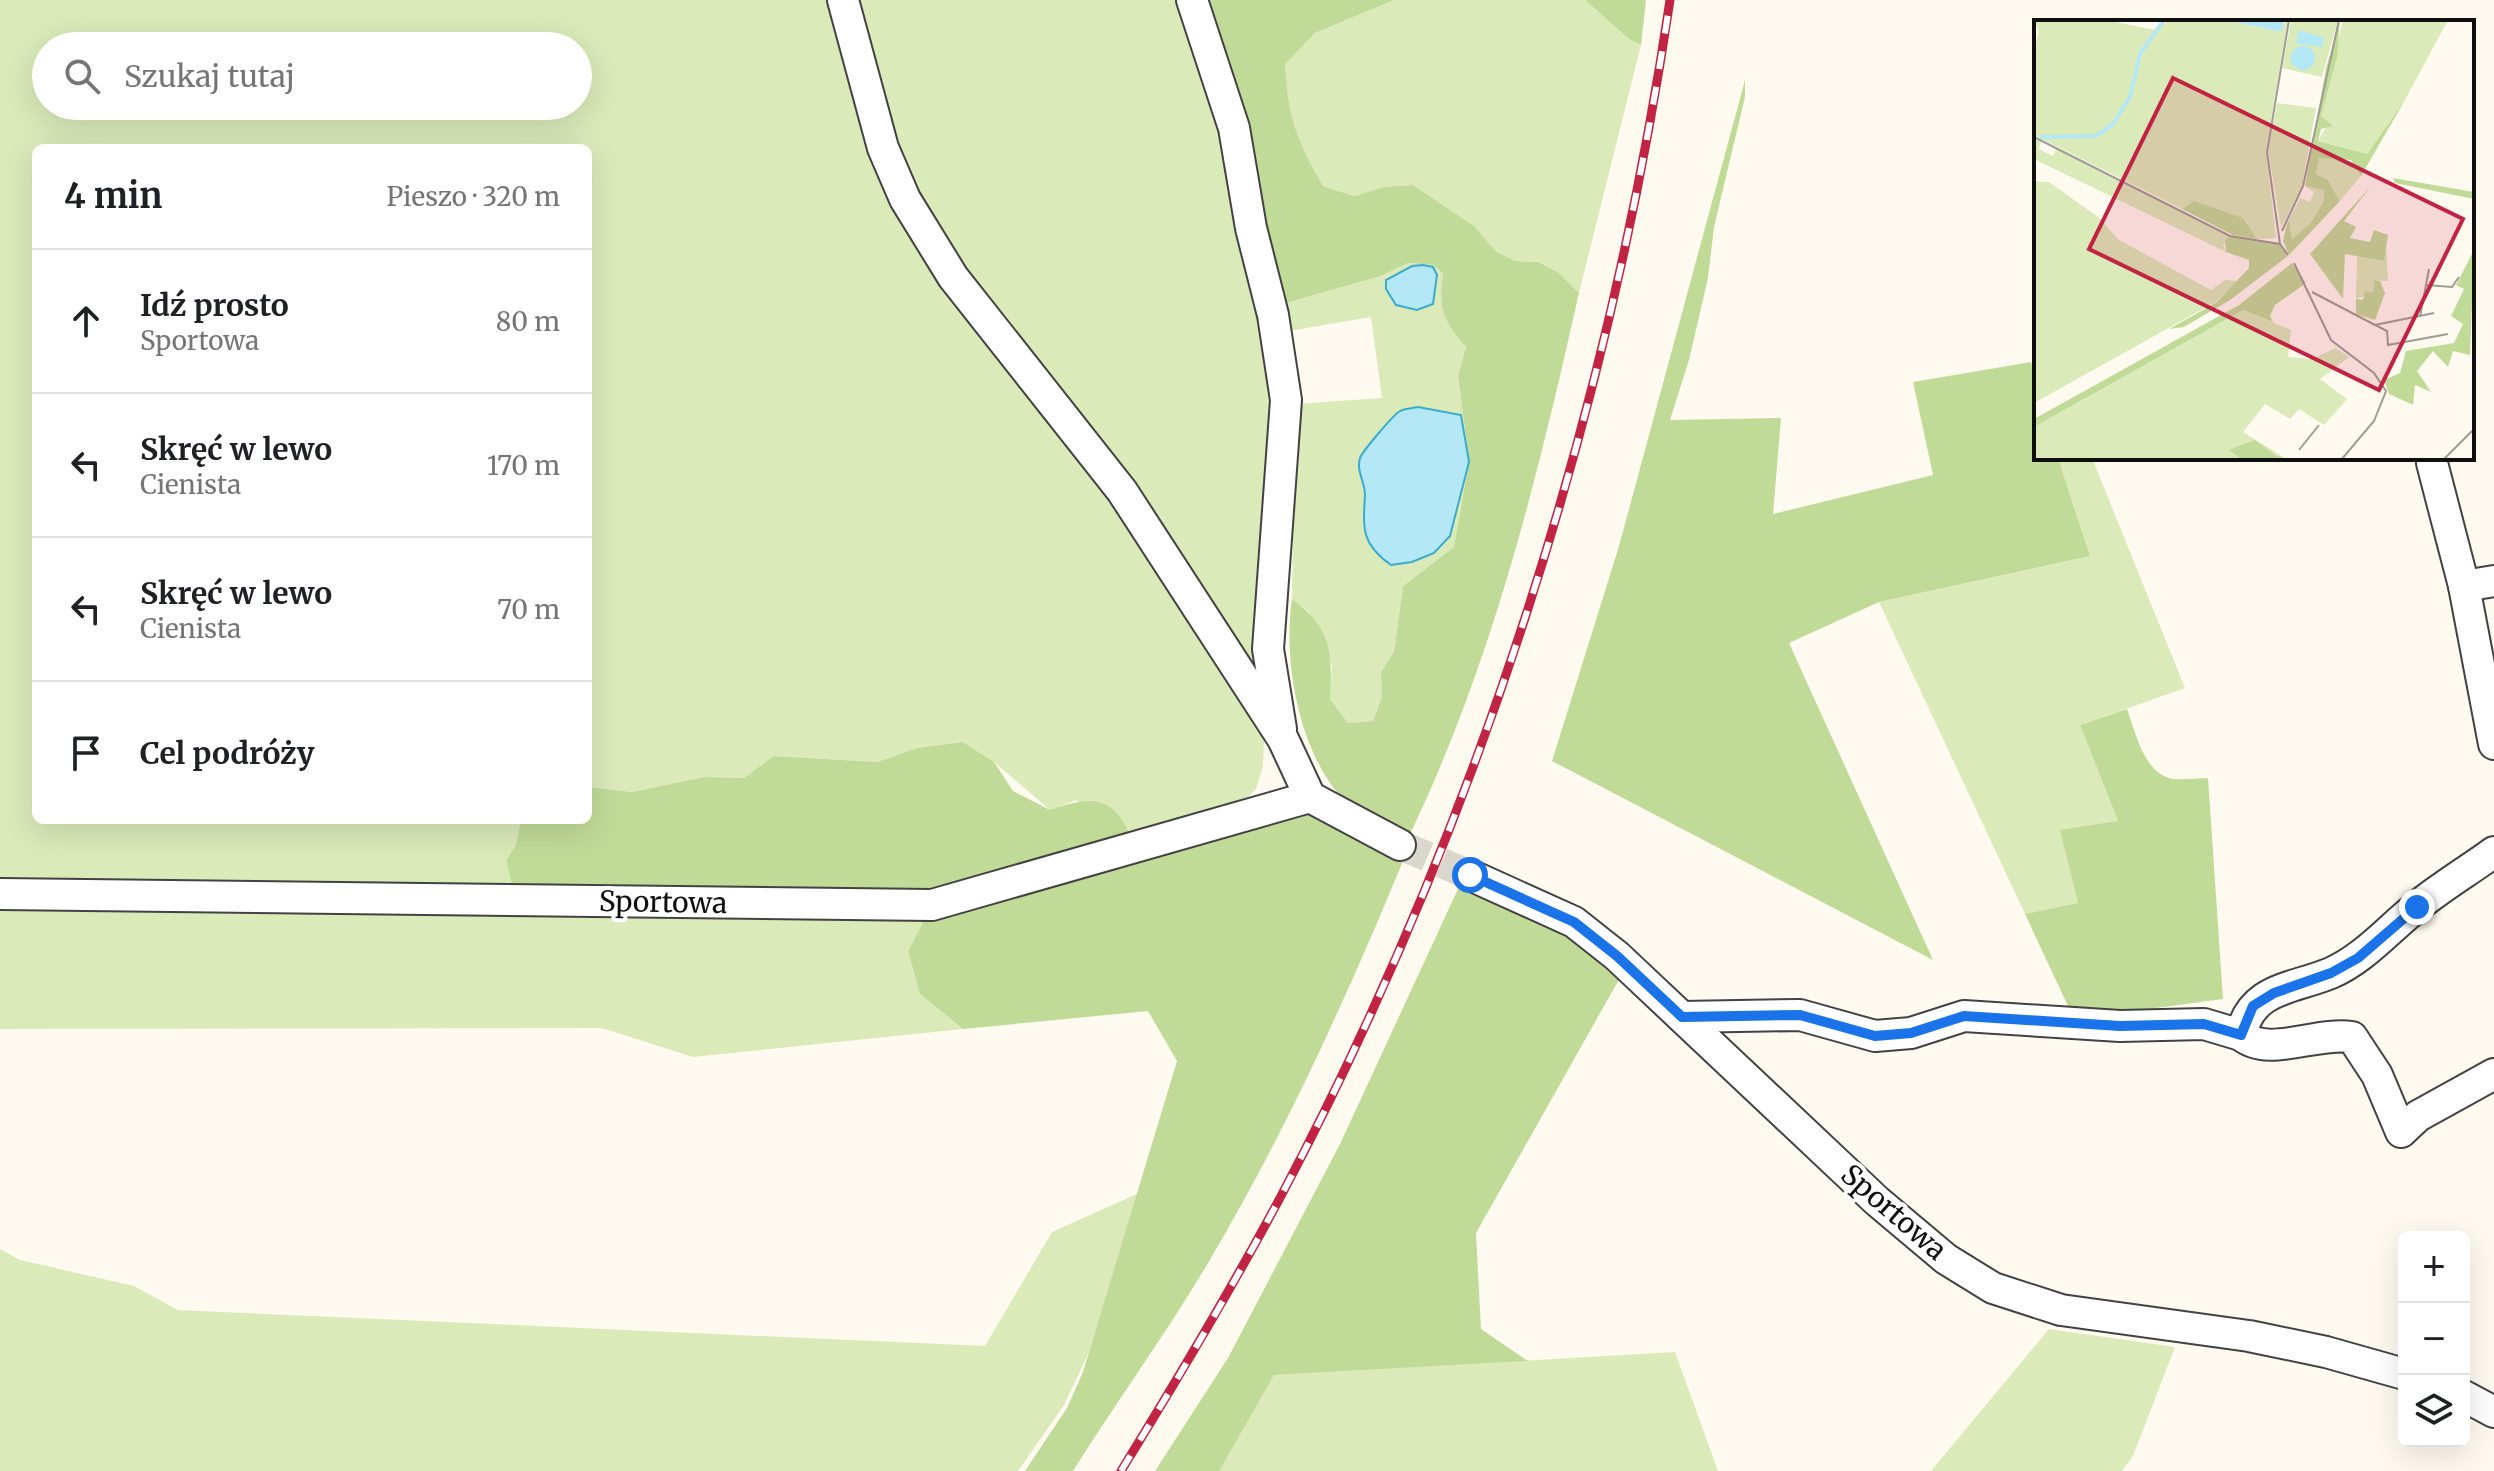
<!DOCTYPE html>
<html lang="pl">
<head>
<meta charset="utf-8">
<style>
  body { margin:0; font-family:Merriweather,serif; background:#f2f2f2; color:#202124 }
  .controls { position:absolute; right:24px; bottom:24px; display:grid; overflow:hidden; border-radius:12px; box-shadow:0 8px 32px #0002 }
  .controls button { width:72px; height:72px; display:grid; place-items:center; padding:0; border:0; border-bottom:2px solid #e0e0e0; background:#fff; color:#202124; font:40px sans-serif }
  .stop { position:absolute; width:24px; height:24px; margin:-18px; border:6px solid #1a73e8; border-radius:50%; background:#fff }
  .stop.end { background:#1a73e8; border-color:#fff; box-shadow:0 2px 8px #0008 }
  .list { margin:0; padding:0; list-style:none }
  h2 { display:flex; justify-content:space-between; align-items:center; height:104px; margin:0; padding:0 32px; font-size:34px }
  h2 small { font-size:26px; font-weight:400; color:#757577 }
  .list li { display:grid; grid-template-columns:52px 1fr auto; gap:24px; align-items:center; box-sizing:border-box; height:144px; padding:0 32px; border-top:2px solid #e0e0e0 }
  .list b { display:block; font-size:30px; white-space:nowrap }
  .list p { margin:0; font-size:26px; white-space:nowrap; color:#757577 }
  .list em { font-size:26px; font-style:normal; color:#757577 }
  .icon { flex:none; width:44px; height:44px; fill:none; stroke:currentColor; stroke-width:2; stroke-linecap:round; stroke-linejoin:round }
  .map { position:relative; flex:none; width:2494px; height:1471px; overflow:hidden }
  .search { position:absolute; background:#fff; box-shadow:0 8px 32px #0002; left:32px; top:32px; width:560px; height:88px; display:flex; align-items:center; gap:20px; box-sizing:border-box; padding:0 28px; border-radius:44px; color:#757577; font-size:30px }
  .panel { position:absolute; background:#fff; box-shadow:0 8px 32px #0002; left:32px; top:144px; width:560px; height:680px; border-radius:12px }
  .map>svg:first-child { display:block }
  .green { fill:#daeab9; fill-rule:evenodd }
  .forest { fill:#c0db98 }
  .water { fill:#b4e8f7; stroke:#3aaacf; stroke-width:2 }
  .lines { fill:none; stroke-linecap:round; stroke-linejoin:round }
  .minor-tunnel { stroke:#dbd7ce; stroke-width:30; stroke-dasharray:30 15; stroke-linecap:butt }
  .minor-casing { stroke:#424242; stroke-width:34 }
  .minor { stroke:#fff; stroke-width:30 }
  .rail-casing { stroke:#c12443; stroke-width:9 }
  .rail { stroke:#fff; stroke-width:6; stroke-dasharray:18; stroke-linecap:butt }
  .route { stroke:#1a73e8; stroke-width:10 }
  .labels { text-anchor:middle; stroke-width:8; stroke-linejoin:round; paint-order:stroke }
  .street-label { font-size:28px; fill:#0f0f0f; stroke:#fff }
  .inset-river { fill:none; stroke:#b4e8f7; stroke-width:4 }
  .inset-road { fill:none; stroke:#9f9c96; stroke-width:2 }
  .view { fill:#c12443; fill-opacity:0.15; stroke:#c12443; stroke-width:4 }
  .inset-edge { fill:none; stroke:#0f0f0f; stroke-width:4 }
</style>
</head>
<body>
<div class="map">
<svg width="2494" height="1471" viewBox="0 0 2494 1471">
  <rect width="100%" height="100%" fill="#fffaf0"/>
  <g class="green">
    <path d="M 0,0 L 834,0 L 888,184 L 1121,503 L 1265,718 L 1263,766 L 1256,789 L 1240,805 L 1131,837 L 1076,800 L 1050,810 L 994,762 L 963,742 L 917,748 L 877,762 L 775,756 L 744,778 L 704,777 L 632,792 L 588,787 L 588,148 L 36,148 L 36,820 L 521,820 L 517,845 L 506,861 L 512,885 L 0,879 ZM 46,46 L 578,46 L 578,106 L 46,106 Z"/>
    <polygon points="855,0 1183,0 1227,129 1274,378 1264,680 1156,520 952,253 906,173 872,68"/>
    <path d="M 1394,0 L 1585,0 L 1629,39 L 1641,45 L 1579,293 L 1559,273 L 1540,262 L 1515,261 L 1494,251 L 1474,226 L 1413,185 L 1384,187 L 1354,196 L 1323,186 C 1296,140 1288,118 1284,64 L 1315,33 Z"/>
    <path d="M 1408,263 L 1434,265 L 1443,274 C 1438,308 1443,321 1466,347 L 1458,377 L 1469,462 L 1454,547 L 1403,586 L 1394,652 L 1381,672 L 1382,697 L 1373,721 L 1348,723 L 1330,699 L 1332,665 L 1308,611 L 1292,599 L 1295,404 L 1382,398 L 1371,317 L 1289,331 L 1282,304 L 1381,276 Z"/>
    <polygon points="2058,458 2092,458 2185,688 2080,725 2118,821 2079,903 2025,914 1879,602 2090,556"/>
    <polygon points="0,901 932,905 908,951 920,994 963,1029 693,1057 602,1028 0,1029"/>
    <polygon points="1139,1193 1088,1354 1064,1405 1018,1471 0,1471 0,1249 20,1260 134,1286 178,1310 985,1346 1052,1232"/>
    <polygon points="2049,1329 2175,1347 2133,1456 2122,1471 1931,1471"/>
    <polygon points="1675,1352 1718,1471 1217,1471 1274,1375"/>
  </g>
  <g class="forest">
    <path d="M 1201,0 L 1394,0 L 1315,33 L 1285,64 C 1288,118 1296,139 1323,186 L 1354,196 L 1384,187 L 1413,185 L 1474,226 L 1495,251 L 1515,261 L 1539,262 L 1559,273 L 1579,293 C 1537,480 1492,665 1408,838 C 1393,830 1374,823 1359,813 C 1301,771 1282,665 1292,599 C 1331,627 1333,653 1330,699 L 1348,723 L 1373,721 L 1382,697 L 1381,672 L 1394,652 L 1403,586 L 1454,547 L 1469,462 L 1458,376 L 1466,347 C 1443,321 1438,308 1443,274 L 1434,265 L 1408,263 L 1381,276 L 1282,304 L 1246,134 Z"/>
    <polygon points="1585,0 1646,0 1641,45 1629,39"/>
    <polygon points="1745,80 1745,97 1714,227 1708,278 1689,360 1670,420 1781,418 1773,514 1933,475 1913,382 2031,362 2036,379 2036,458 2058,458 2090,556 1879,602 1789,643 1933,960 1552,761 1619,546"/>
    <path d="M 2127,709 C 2135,731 2143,770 2169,778 C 2180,781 2196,778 2208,778 L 2223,999 L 2074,1019 L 2025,914 L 2078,903 L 2060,830 L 2118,821 L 2080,725 Z"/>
    <path d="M 963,742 L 994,762 L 1013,791 L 1050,810 C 1089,796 1113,794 1131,837 L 947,889 L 839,891 L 512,885 L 506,861 L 516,845 L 521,820 L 588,820 L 588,787 L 632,792 L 704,777 L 744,778 L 774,756 L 877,762 L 917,748 Z"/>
    <path d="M 1310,797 L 1408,849 C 1350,990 1286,1132 1208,1263 C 1166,1334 1117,1401 1073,1471 L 1025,1471 L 1067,1408 L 1083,1372 L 1177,1061 L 1148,1011 L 963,1029 L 920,994 L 908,951 L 932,905 Z"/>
    <polygon points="1458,889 1573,935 1621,976 1476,1233 1481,1329 1528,1361 1274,1375 1219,1471 1155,1471 1228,1358 1340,1144"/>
  </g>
  <g class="water">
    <polygon points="1423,265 1433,267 1437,275 1433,304 1417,310 1396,305 1386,289 1386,280 1412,266"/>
    <path d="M 1418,407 L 1461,415 L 1469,462 L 1450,536 L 1434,553 L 1412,562 L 1391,565 C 1361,544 1363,528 1365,495 C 1365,482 1356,471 1360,458 C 1362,452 1393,415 1400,411 C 1404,409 1412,408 1418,407 Z"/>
  </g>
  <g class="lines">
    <polyline class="minor-tunnel" points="1400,845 1470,875"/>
    <defs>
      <g id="minor">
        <polyline points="843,0 883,148 905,199 953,277 1122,491 1283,739 1310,797 1400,845"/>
        <polyline points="1192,0 1234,128 1251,228 1273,315 1286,400 1268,649 1281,729"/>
        <polyline points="2432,463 2464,586 2494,744"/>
        <polyline points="2464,586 2494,581"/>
        <path d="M 2494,852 C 2468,871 2439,888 2414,909 C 2387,931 2363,959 2331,973 C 2293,989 2251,987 2241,1035 C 2268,1058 2315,1032 2352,1037 L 2377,1075 L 2401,1132 L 2418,1116 L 2494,1074"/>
        <polyline points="1470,875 1574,922 1617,956 1877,1201 1946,1259 1993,1288 2061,1310 2249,1336 2326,1352 2404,1374"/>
        <polyline points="0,894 932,905 1310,797"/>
        <polyline points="1682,1017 1800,1015 1875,1036 1911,1033 1964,1016 2120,1026 2204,1024 2241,1035"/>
        <polyline points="2464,1396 2494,1412"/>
      </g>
    </defs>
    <use href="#minor" class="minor-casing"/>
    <use href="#minor" class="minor"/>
    <defs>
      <path id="rail" d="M 1121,1471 C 1177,1380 1231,1290 1281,1196 C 1477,826 1609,414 1670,0"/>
    </defs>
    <use href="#rail" class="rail-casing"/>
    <use href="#rail" class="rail"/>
  </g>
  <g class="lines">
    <polyline class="route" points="1470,875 1574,922 1617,956 1682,1017 1800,1015 1875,1036 1911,1033 1964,1016 2120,1026 2204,1024 2241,1035 2253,1006 2274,993 2331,973 2358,958 2417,907"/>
  </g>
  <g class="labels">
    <g class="street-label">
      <text transform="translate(663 902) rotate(1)" y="10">Sportowa</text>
      <text transform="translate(1894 1212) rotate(41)" y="10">Sportowa</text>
    </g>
  </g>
  <g transform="translate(2034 20)">
    <rect width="440" height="440" fill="#fffaf0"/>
    <path d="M 0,0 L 72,0 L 121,10 L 136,0 L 192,0 L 242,11 L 254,0 L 232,129 L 242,218 L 223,219 L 209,198 L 177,188 L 148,189 L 0,115 L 0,28 L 5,12 ZM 257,0 L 304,0 L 288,57 L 248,48 ZM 309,0 L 414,0 L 371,80 L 333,134 L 284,121 L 292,107 L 286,96 ZM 243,83 L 282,88 L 268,166 L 247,208 L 234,129 ZM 0,118 L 7,122 L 5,129 L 19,136 L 22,129 L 196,216 L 189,225 L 192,232 L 0,139 ZM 295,136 L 320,142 L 327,156 L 306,181 L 293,159 L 282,154 L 285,138 ZM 0,161 L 15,162 L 64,197 L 85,220 L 177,270 L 191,260 L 204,261 L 183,281 L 0,383 ZM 271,166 L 291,170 L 290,181 L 277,204 L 258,219 L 255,200 L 266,178 L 276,182 L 280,172 ZM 352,225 L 354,261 L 340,260 L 339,273 L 322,279 L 323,234 L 350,241 ZM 209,290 L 257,310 L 254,337 L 278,339 L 302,328 L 315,337 L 286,359 L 313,379 L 290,405 L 265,389 L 256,399 L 231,384 L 209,412 L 254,440 L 0,440 L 0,407 Z" fill="#daeab9"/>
    <path d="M 306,0 L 303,37 L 287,96 L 299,106 L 287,109 L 284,121 L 333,134 L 371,80 L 327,156 L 317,140 L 285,138 L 282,154 L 293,159 L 306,181 L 255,235 L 249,221 L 253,204 L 255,200 L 258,219 L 277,203 L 290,181 L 290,170 L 271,166 L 292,48 ZM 359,158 L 440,172 L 440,179 L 361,163 ZM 337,166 L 310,201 L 322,207 L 316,218 L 336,222 L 340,210 L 354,215 L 350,241 L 311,234 L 309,279 L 276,234 ZM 160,181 L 209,198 L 223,219 L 199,215 L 148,189 ZM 196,216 L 246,224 L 254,236 L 196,280 L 150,307 L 135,309 L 183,282 L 215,248 L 215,240 L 192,232 L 191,220 ZM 440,230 L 436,335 L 419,331 L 414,347 L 399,331 L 383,351 L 397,372 L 381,365 L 379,385 L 355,374 L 350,360 L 366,353 L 372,331 L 420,323 L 429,304 L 417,296 L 430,269 L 422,265 ZM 258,243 L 272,263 L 241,285 L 236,296 L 239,302 L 209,290 L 0,407 L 0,399 L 205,285 ZM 340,260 L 346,261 L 351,273 L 341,300 L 322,294 L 322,279 L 329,280 L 331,271 L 339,273 ZM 221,420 L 241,435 L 252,440 L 208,440 L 195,430 Z" fill="#c0db98"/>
    <path d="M 192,0 L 249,0 L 250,2 L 248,11 L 242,11 ZM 265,10 L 290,18 L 288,27 L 262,23 ZM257 38a12 12 0 1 1 24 0a12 12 0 1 1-24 0Z" fill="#b4e8f7"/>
    <path class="inset-river" d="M 6,117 L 62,116 L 79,104 L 96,77 L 106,34 L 130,0"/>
    <path class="inset-road" d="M 0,117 L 196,216 L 246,224M 248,211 L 269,166 L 305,0M 254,235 L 246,224 L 233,132 L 255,0M 260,243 L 297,320 L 340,353 L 352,371 L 340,401 L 307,440M 392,265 L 418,267 L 425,257M 278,272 L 341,305M 400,293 L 341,305 L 353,311 L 354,325 L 414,314M 386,297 L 395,249M 265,430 L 285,405M 409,440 L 440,409"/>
    <path class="view" d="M 139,58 L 429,199 L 345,370 L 55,229 Z"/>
    <rect width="440" height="440" class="inset-edge"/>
  </g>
</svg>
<div class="controls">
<button>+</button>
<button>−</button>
<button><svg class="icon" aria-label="layers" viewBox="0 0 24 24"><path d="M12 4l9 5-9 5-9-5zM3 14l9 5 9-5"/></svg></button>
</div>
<div class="stop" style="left:1470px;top:875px"></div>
<div class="stop end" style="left:2417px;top:907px"></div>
<div class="search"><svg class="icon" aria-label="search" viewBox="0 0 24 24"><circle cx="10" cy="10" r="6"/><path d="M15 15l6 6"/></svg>Szukaj tutaj</div>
<section class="panel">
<h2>4 min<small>Pieszo · 320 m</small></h2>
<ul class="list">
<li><svg class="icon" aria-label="ahead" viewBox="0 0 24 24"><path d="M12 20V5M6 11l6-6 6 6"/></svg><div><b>Idź prosto</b><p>Sportowa</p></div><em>80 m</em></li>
<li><svg class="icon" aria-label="left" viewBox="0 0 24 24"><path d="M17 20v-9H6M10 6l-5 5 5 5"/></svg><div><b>Skręć w lewo</b><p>Cienista</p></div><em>170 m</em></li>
<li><svg class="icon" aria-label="left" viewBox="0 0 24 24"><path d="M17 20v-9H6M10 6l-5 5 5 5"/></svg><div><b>Skręć w lewo</b><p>Cienista</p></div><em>70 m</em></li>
<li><svg class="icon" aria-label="arrive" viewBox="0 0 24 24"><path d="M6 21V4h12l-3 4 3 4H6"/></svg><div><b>Cel podróży</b></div></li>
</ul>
</section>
</div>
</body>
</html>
